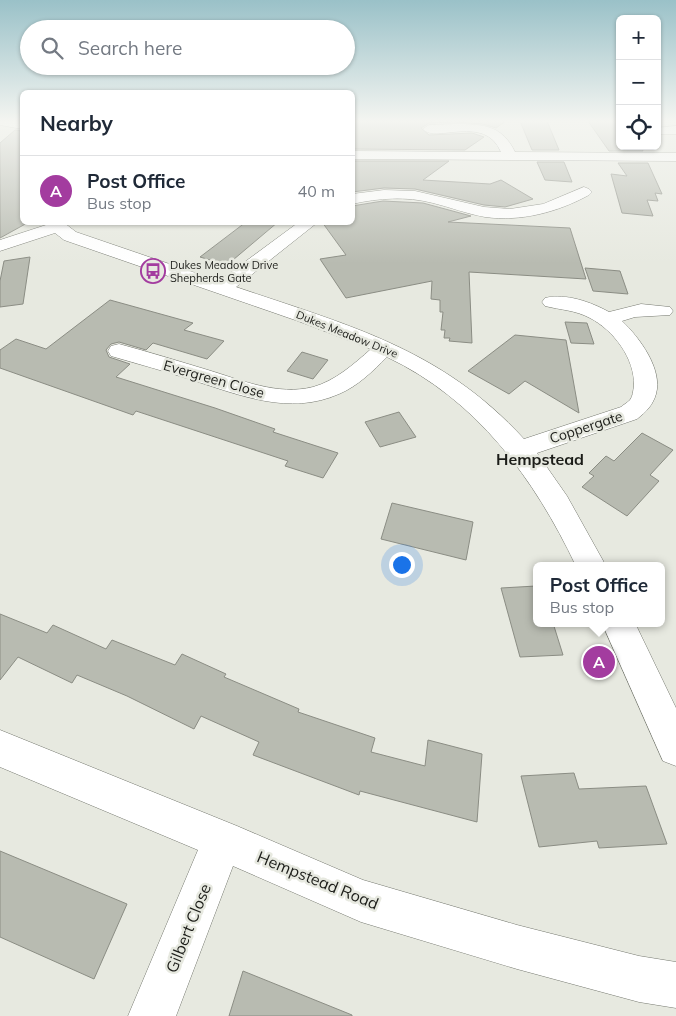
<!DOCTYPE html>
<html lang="en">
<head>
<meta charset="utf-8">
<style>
  body { margin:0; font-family:Mulish,sans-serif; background:#f6f6f7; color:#1f2937 }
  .controls { position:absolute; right:15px; top:15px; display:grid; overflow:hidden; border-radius:8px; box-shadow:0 1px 4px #0004 }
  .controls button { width:45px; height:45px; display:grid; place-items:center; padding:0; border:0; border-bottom:1px solid #e0e1e3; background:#fff; color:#1f2937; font:25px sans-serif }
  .you { position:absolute; left:401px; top:564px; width:18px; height:18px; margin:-12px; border:4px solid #fff; border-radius:50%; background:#1a73e8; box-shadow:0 0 0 8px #1a73e833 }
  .badge { display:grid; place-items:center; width:32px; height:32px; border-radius:50%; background:#a33c9f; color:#fff; font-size:16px; font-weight:700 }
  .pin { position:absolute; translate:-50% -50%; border:2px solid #fff; box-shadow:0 1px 5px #0006 }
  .popup { position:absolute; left:533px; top:562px; width:132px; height:65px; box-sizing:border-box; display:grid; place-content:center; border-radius:8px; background:#fff; filter:drop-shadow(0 1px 4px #0005); font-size:16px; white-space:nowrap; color:#747a83 }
  .popup b { font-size:19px; color:#1f2937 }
  .popup::after { content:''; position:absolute; left:50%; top:100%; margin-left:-10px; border:10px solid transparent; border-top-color:#fff }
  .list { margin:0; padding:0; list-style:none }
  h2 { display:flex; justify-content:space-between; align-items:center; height:65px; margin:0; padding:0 20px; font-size:21px }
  h2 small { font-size:16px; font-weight:400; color:#747a83 }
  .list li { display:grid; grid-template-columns:32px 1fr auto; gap:15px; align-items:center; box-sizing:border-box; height:70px; padding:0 20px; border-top:1px solid #e0e1e3 }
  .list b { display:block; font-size:19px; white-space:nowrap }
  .list p { margin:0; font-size:16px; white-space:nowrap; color:#747a83 }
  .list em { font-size:16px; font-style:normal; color:#747a83 }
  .icon { flex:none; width:28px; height:28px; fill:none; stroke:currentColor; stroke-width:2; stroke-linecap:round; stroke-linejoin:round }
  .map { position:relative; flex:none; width:676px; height:1016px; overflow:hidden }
  .search { position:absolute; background:#fff; box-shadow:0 1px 4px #0004; left:20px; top:20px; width:335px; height:55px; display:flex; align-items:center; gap:12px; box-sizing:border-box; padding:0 18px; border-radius:28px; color:#747a83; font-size:19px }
  .panel { position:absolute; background:#fff; box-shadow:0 1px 4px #0004; left:20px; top:90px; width:335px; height:135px; border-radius:8px }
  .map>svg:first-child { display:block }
  .building { fill:#b8bbb1; stroke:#8b8d84 }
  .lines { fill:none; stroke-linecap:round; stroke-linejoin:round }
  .minor-casing { stroke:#767970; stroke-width:1 }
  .minor { fill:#fff; fill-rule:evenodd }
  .labels { text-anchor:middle; stroke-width:5; stroke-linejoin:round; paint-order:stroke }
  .far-poi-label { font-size:11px; fill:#1c1d19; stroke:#e7e9e0; text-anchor:start }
  .far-street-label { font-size:11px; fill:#1c1d19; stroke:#e7e9e0 }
  .street-label { font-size:14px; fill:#1c1d19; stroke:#e7e9e0 }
  .quarter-label { font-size:16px; font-weight:bold; fill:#1c1d19; stroke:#e7e9e0 }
  .near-street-label { font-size:16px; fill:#1c1d19; stroke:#e7e9e0 }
</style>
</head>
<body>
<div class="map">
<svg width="676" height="1016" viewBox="0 0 676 1016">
  <rect width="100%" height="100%" fill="#e7e9e0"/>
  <g class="building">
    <polygon points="352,121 506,121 496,128 483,124 455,122 429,123 421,128 429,135 472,133 484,137 465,150 352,149"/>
    <polygon points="520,121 547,121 559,150 532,150"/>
    <polygon points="588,121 620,121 620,146 641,146 643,151 609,151"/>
    <polygon points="15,130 22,131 22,222 29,222 0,238 0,143"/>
    <polygon points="352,161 449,161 423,180 490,184 501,180 533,199 505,207 484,205 415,189 384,188 352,192"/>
    <polygon points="537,162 564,162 572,182 545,180"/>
    <polygon points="618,163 648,163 662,194 655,193 658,201 647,200 653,216 622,213 611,174 627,176"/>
    <polygon points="383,201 423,203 471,216 448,222 570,228 586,279 469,272 472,343 449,341 450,338 444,338 445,330 441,330 443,312 440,312 440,300 431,299 432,281 346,298 320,259 346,255 322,222 352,222 352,206"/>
    <polygon points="246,222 278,222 227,265 200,257"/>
    <polygon points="30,257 23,304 0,307 0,281 4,261"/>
    <polygon points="585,268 620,271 628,294 593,291"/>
    <polygon points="110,300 193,323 184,330 224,341 207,359 153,343 146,350 119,342 111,344 106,350 109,357 130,364 116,377 215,408 275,429 273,432 338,453 323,478 285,466 288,461 136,411 133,415 0,368 0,350 16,339 46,349"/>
    <polygon points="565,322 587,323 594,344 571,343"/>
    <polygon points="515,335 566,340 579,413 525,381 509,394 468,371"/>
    <polygon points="302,352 328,360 313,379 287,371"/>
    <polygon points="399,412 416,437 380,447 365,422"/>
    <polygon points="642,433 673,450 650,475 659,481 627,516 582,487 594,476 589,473 606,456 614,461"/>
    <polygon points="392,503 473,522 466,560 381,539"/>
    <polygon points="536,586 536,623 553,623 563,655 520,657 501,588"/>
    <polygon points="0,614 47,633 53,625 106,649 112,640 175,665 182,654 226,674 224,677 299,709 298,712 375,738 371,752 425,766 428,740 482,754 477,822 360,791 359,795 253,755 259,742 201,716 194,729 127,696 77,675 72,683 18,657 0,680"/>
    <polygon points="574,773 579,789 646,786 667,844 599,848 597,841 539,847 521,776"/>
    <polygon points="0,851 127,904 94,979 0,937"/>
    <polygon points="243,971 352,1015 352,1016 229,1016"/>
  </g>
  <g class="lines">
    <defs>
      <g id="minor">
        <polygon points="0,121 22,121 22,129 0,125"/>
        <path d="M 455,124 C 483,124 502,125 515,152 L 676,153 L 676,161 L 352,159 L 352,151 L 501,152 C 484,113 436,144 423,129 L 429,125 Z"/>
        <polygon points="676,126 676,134 657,134 657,128"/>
        <path d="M 584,187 L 589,189 L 592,192 L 589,195 C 558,212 521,222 485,217 C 467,214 450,207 433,203 C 406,196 379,198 352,204 L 352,194 L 384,190 L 415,191 L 484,207 L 510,209 L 543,204 Z"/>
        <path d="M 44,222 L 63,222 L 76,232 L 219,281 L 299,222 L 318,222 L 236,287 C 347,325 441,348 524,439 L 621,407 C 623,405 627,403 630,400 C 633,396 633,391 634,386 C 635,358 613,330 590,318 C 575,310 561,310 545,306 L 542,302 L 545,298 C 566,293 591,302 609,312 L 641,304 L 670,307 L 673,311 L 670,315 L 635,317 L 622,321 C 639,337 663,369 656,394 C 653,405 646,412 637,419 L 537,453 L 567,496 L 606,566 L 576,566 C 534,478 477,400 387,357 C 373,371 358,386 339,394 C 289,416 240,395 192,380 C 165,371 138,364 111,356 L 108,351 L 111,346 L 119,344 C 149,352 178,361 208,370 C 241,380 278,396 313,387 C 335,381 354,364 371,349 L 298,321 L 64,240 L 55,233 L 0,251 L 0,240 L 46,225 Z"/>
        <polygon points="602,623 635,623 676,708 676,766 663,761"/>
        <polygon points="0,730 237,826 363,880 517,925 639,956 676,962 676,1008 639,1002 517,969 361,922 233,866 176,1016 128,1016 198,850 0,767"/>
      </g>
    </defs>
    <use href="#minor" class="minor-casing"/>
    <use href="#minor" class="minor"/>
  </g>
  <linearGradient id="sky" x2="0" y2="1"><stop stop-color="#9ac1c8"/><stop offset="0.46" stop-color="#f4f5f1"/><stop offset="1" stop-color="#f4f5f1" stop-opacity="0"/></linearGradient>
  <rect width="676" height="263" fill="url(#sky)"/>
  <defs>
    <symbol id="bus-ring" viewBox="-11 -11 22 22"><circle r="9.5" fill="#e7e9e0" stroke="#a33c9f" stroke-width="1.5"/><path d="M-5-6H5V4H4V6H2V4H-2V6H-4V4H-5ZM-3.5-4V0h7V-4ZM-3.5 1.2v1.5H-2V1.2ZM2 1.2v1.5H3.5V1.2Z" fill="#a33c9f"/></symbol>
  </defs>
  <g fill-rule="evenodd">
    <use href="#bus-ring" x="139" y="257" width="28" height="28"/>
  </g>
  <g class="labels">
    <g class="far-poi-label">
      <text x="170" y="269">Dukes Meadow Drive<tspan x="170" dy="13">Shepherds Gate</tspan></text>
    </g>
    <g class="far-street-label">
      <text transform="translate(347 334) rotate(22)" y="4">Dukes Meadow Drive</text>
    </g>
    <g class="street-label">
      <text transform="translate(214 379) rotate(16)" y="5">Evergreen Close</text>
      <text transform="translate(586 427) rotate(-18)" y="5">Coppergate</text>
    </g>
    <g class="quarter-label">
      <text x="540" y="465">Hempstead</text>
    </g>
    <g class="near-street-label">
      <text transform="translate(318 880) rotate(22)" y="6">Hempstead Road</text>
      <text transform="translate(188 928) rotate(-68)" y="6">Gilbert Close</text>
    </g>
  </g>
</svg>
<div class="controls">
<button>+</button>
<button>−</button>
<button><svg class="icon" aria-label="locate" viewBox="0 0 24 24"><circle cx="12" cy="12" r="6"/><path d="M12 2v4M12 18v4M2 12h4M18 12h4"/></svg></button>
</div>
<div class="you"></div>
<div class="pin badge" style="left:599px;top:662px">A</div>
<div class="popup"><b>Post Office</b>Bus stop</div>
<div class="search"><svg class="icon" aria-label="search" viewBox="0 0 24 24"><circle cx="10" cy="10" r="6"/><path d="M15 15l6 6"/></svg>Search here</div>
<section class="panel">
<h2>Nearby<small></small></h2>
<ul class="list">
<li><span class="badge">A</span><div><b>Post Office</b><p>Bus stop</p></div><em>40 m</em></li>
</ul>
</section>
</div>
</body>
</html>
